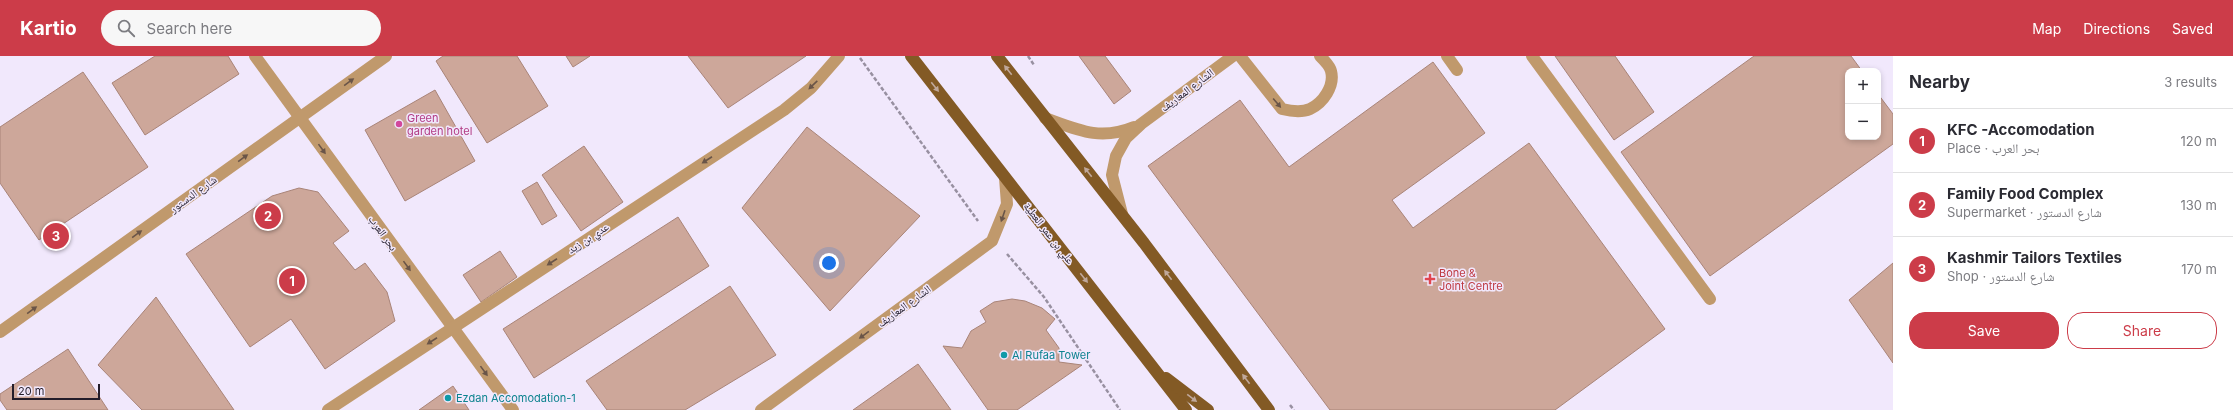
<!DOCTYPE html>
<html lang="en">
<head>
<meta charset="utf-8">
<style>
  body { margin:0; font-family:Inter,"Noto Naskh Arabic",sans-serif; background:#f7f7f7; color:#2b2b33 }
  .controls { position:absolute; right:12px; top:12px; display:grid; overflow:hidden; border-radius:8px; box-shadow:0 2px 6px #0003 }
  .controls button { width:36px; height:36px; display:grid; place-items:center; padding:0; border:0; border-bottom:1px solid #e1e1e2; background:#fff; color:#2b2b33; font:20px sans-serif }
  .scale { position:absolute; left:12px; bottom:10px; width:88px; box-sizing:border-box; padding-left:4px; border:2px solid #231d2a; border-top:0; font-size:11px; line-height:14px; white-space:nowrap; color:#231d2a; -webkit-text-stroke:3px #f1e8fc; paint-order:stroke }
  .you { position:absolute; left:829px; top:207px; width:14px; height:14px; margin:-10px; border:3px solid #fff; border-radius:50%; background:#1a73e8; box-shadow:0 0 0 6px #1a73e833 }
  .badge { display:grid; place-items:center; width:26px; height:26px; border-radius:50%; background:#cc3c49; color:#fff; font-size:13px; font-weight:700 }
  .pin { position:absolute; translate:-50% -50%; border:2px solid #fff; box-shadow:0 1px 4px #0006 }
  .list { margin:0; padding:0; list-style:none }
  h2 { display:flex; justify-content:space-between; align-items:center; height:52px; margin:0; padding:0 16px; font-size:17px }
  h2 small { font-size:13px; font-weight:400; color:#7c7c81 }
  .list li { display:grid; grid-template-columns:26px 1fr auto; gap:12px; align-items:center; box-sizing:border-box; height:64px; padding:0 16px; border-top:1px solid #e1e1e2 }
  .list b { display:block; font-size:15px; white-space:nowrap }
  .list p { margin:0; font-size:13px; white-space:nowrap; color:#7c7c81 }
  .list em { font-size:13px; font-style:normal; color:#7c7c81 }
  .actions { display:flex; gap:8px; padding:12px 16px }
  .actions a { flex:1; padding:9px 0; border:1px solid #cc3c49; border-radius:16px; text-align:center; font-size:14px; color:#cc3c49 }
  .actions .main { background:#cc3c49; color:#fff }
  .icon { flex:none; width:22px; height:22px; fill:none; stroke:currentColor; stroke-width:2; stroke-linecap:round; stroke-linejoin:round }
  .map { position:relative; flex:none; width:1893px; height:354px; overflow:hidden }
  header { display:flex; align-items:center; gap:24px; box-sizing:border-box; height:56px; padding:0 20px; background:#cc3c49; color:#fff }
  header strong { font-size:19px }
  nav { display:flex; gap:22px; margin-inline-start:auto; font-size:14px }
  .search { width:280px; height:36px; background:#f7f7f7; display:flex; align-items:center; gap:10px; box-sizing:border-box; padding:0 14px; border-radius:22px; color:#7c7c81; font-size:15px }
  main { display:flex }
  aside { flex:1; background:#fff }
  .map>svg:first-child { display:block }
  .building { fill:#cda79a; stroke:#a98478 }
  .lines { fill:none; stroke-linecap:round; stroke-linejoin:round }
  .path { stroke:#9890a1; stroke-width:2.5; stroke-dasharray:4 2; stroke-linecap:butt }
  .minor { stroke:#c0996c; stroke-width:12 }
  .major { stroke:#835a25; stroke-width:12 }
  .oneway { fill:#c0a89b }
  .oneway2 { fill:#6a5548 }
  .hotel-dot { fill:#d1479c; stroke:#f1e8fc; stroke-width:1.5 }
  .health-dot { fill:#e0444e; stroke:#f1e8fc; stroke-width:1.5 }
  .culture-dot { fill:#0f9aa8; stroke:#f1e8fc; stroke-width:1.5 }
  .labels { text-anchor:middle; stroke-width:3; stroke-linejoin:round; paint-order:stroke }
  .street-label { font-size:11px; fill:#231d2a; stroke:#f1e8fc }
  .hotel-label { font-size:11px; fill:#b23c85; stroke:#f1e8fc; text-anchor:start }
  .health-label { font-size:11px; fill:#be3a42; stroke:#f1e8fc; text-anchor:start }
  .culture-label { font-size:11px; fill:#0d838f; stroke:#f1e8fc; text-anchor:start }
</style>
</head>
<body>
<header>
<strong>Kartio</strong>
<div class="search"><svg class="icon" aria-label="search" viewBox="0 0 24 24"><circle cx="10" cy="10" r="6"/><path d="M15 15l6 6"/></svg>Search here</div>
<nav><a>Map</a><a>Directions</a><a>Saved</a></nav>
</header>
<main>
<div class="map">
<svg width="1893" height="354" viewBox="0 0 1893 354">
  <rect width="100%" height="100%" fill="#f1e8fc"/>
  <g class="building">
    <polygon points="155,0 228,0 239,18 145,79 112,27"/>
    <polygon points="443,0 517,0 548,50 487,87 436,5"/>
    <polygon points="566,0 590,0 573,11"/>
    <polygon points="688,0 806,0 728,52"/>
    <polygon points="1079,0 1105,0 1131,35 1114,48"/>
    <polygon points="1555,0 1615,0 1654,56 1614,84"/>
    <polygon points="1754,0 1851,0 1862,15 1848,15 1848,81 1878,81 1878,38 1893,58 1893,88 1710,220 1621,96"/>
    <polygon points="1433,6 1485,77 1392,144 1413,172 1529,87 1665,273 1555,354 1330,354 1148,110 1240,44 1289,111"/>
    <polygon points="83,16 148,111 39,184 0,127 0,71"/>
    <polygon points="435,34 475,105 405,145 365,74"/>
    <polygon points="807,71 920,160 830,255 742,152"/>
    <polygon points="584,90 623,146 581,175 542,119"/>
    <polygon points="537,126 557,160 542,169 522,135"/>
    <polygon points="299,132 318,136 349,175 333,187 355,214 365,207 387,236 395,265 325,313 291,263 250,291 186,198 272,140"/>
    <polygon points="678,161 709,210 534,322 503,273"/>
    <polygon points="500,195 517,221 481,246 463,219"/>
    <polygon points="1893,207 1893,307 1849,244"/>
    <polygon points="730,230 776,299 685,354 607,354 586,325"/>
    <polygon points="156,241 234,354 142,354 98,309"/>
    <polygon points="1012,243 1025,245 1042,252 1055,263 1046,274 1059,292 1059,306 1082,309 1017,354 988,354 943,290 962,292 971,275 986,266 980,255 994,246"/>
    <polygon points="68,293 108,354 7,354 0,344 0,338"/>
    <polygon points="918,308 951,354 853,354"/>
    <polygon points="453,330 469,354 419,354"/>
  </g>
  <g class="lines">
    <g class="path">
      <polyline points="1028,0 1034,9"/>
      <polyline points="860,2 978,165"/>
      <polyline points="1007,198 1044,241 1120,354"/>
      <polyline points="1290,349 1294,354"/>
    </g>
    <g class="minor">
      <polyline points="255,0 513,354"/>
      <path d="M 1240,0 L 1282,53 C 1290,55 1301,57 1310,53 C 1323,47 1335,30 1331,15 C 1330,10 1324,4 1320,0"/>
      <polyline points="1447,0 1457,14"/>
      <polyline points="1532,0 1710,243"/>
      <path d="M 1045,62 C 1078,74 1100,85 1134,71"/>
      <polyline points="1122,158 1112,119 1116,100 1126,82 1141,68 1233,0"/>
      <polyline points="0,276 386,0"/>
      <polyline points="328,354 784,54 811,32 839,0"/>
      <polyline points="761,354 992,185 1007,148 1005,122"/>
    </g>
    <g class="major">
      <polyline points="911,0 1186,354"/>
      <polyline points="997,0 1144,187 1269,354"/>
      <polyline points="1166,322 1208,354"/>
    </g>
  </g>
  <defs><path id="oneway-solid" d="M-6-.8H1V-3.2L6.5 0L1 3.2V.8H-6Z"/></defs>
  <g class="oneway">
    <use href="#oneway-solid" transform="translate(1008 14) rotate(-128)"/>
    <use href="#oneway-solid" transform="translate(935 31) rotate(52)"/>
    <use href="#oneway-solid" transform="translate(1088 116) rotate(-128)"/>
    <use href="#oneway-solid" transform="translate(1168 219) rotate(-127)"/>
    <use href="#oneway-solid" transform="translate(1084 222) rotate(52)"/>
    <use href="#oneway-solid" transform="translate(1246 323) rotate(-127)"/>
    <use href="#oneway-solid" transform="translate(1192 342) rotate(37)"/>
  </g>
  <g class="oneway2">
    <use href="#oneway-solid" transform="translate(349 26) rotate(-36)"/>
    <use href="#oneway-solid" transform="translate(813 29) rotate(136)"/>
    <use href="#oneway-solid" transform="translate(1277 47) rotate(50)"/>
    <use href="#oneway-solid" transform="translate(322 93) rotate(54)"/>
    <use href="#oneway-solid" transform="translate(243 102) rotate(-36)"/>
    <use href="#oneway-solid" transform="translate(707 104) rotate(147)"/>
    <use href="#oneway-solid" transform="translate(1003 160) rotate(109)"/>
    <use href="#oneway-solid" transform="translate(137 178) rotate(-36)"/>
    <use href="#oneway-solid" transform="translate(552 206) rotate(147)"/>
    <use href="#oneway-solid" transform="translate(407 210) rotate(54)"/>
    <use href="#oneway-solid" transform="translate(32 254) rotate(-36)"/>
    <use href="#oneway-solid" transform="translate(864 279) rotate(144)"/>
    <use href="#oneway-solid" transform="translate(432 285) rotate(147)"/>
    <use href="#oneway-solid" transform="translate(484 315) rotate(54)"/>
  </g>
  <circle class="hotel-dot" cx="399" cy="68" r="4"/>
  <path class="health-dot" d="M1428 217h4v4h4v4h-4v4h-4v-4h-4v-4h4z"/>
  <g class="culture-dot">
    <circle cx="1004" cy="299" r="4"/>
    <circle cx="448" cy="342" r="4"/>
  </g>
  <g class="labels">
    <g class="street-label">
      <text transform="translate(1187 34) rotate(-37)" y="4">الشارع المعاريف</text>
      <text transform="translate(193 138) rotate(-36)" y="4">شارع الدستور</text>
      <text transform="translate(383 177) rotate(54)" y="4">بحر العرب</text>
      <text transform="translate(1049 177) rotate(52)" y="4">علي بن عمر العطية</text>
      <text transform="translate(588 182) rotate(-33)" y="4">عدي بن زيد</text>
      <text transform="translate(904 250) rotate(-36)" y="4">الشارع المعاريف</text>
    </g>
    <g class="hotel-label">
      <text x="407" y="66">Green<tspan x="407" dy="13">garden hotel</tspan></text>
    </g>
    <g class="health-label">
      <text x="1439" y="221">Bone &amp;<tspan x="1439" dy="13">Joint Centre</tspan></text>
    </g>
    <g class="culture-label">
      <text x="1012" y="303">Al Rufaa Tower</text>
      <text x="456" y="346">Ezdan Accomodation-1</text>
    </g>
  </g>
</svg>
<div class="controls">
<button>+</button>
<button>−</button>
</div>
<div class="scale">20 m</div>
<div class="you"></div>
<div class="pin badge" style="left:292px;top:225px">1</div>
<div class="pin badge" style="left:268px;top:160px">2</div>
<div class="pin badge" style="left:56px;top:180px">3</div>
</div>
<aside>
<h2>Nearby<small>3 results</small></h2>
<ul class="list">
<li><span class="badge">1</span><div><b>KFC -Accomodation</b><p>Place · بحر العرب</p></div><em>120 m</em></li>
<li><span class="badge">2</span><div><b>Family Food Complex</b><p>Supermarket · شارع الدستور</p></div><em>130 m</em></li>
<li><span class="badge">3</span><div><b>Kashmir Tailors Textiles</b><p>Shop · شارع الدستور</p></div><em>170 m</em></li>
</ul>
<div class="actions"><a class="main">Save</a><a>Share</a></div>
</aside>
</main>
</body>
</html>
